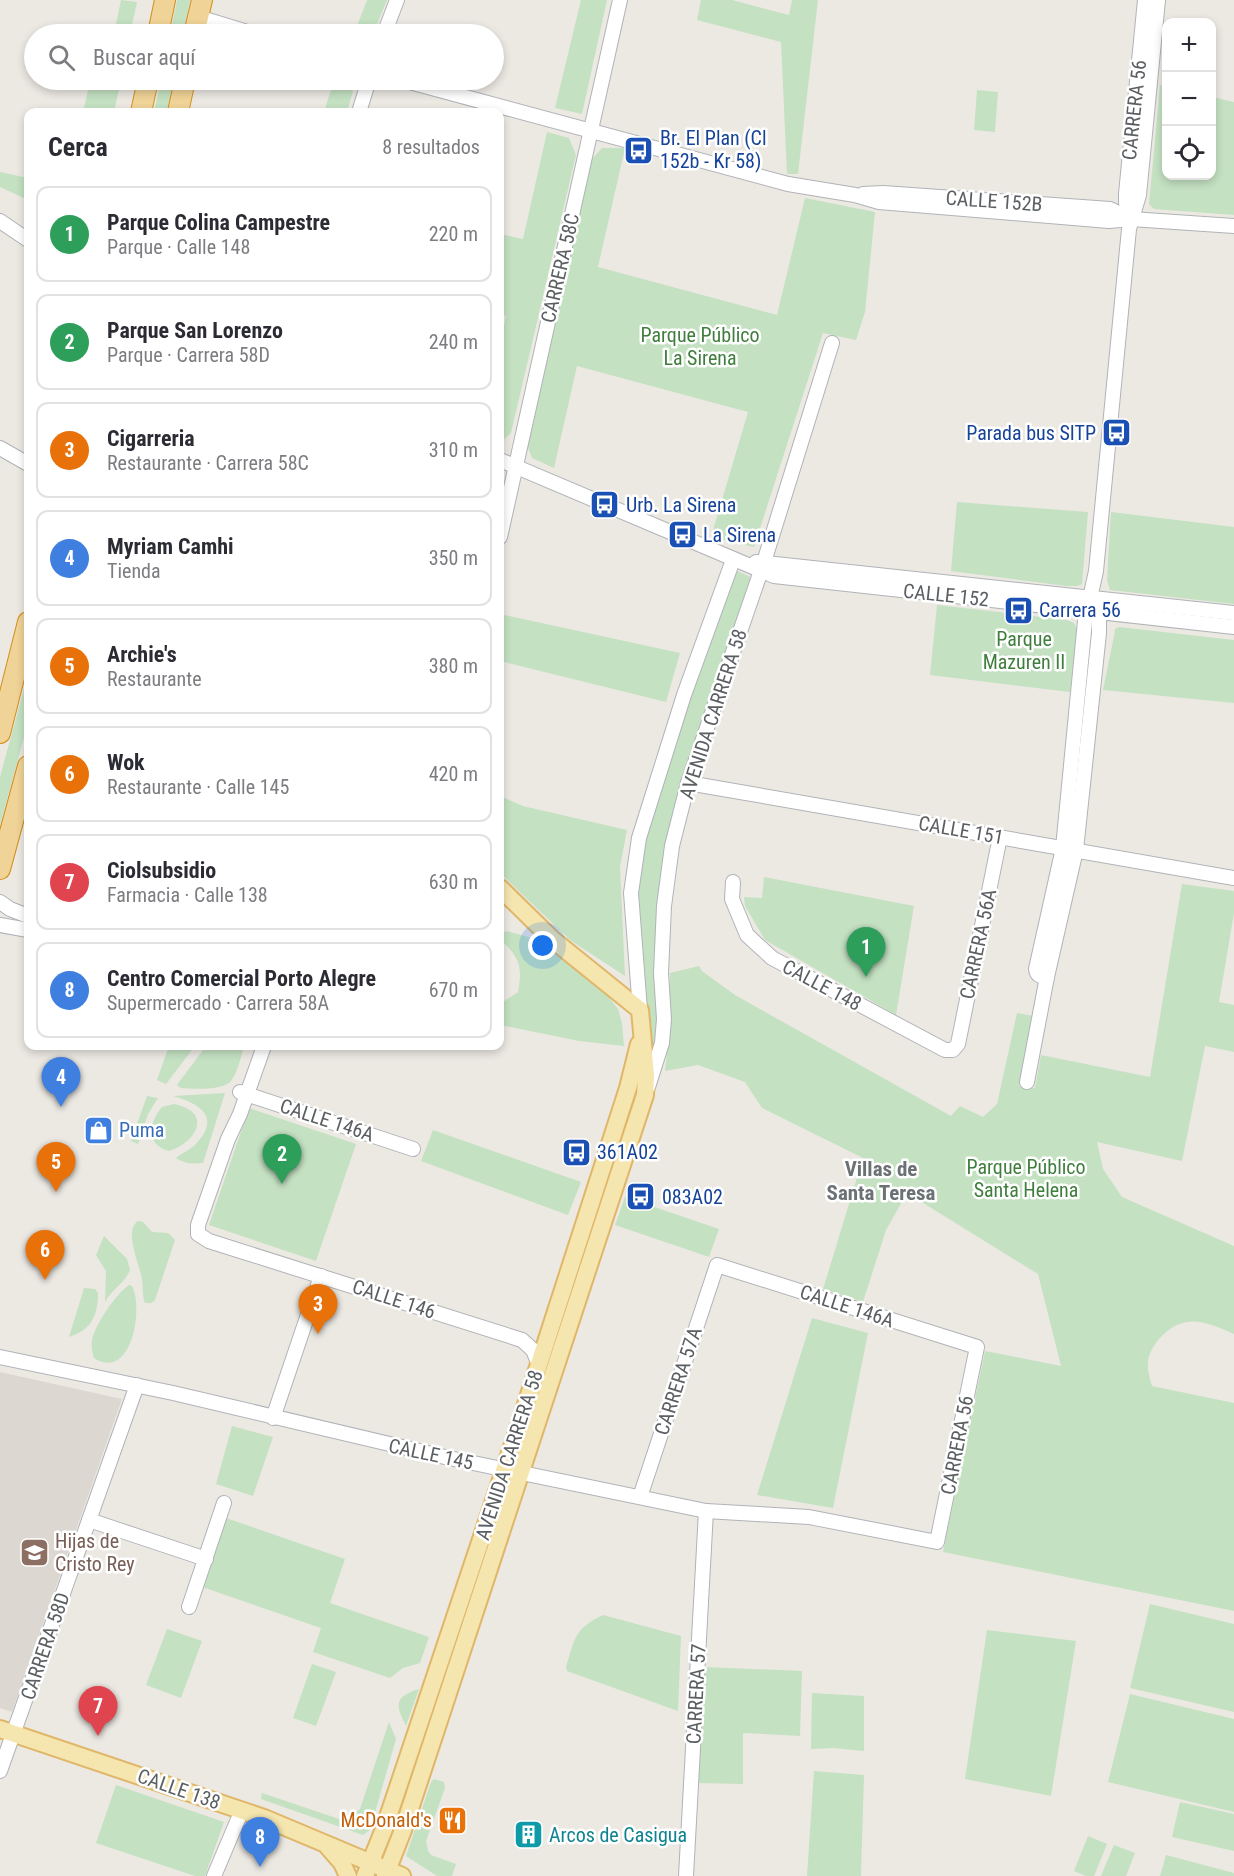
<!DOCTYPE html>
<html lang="es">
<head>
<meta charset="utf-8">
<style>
  body { margin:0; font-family:"Roboto Condensed",sans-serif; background:#f2f2f3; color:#2b2b33 }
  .controls { position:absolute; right:18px; top:18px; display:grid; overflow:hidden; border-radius:12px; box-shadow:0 3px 9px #0003 }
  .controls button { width:54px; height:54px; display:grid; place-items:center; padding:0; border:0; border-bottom:2px solid #e1e1e2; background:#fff; color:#2b2b33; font:30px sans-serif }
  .you { position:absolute; left:543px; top:946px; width:21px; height:21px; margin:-15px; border:4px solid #fff; border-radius:50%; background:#1a73e8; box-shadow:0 0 0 9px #1a73e833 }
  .badge { display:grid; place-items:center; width:39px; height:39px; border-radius:50%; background:#ea580c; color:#fff; font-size:20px; font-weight:700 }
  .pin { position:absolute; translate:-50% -50px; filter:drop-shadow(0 2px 3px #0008) }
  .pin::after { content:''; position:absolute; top:32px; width:21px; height:18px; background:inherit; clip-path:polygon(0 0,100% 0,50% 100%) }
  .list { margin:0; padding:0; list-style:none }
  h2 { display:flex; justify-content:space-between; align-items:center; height:78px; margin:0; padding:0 24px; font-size:26px }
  h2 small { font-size:20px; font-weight:400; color:#7c7c81 }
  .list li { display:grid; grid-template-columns:39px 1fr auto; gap:18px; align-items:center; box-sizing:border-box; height:96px; margin:0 12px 12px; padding:0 12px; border:2px solid #e1e1e2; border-radius:12px }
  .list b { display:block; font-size:22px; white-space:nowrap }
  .list p { margin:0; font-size:20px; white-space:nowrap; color:#7c7c81 }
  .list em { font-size:20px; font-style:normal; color:#7c7c81 }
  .icon { flex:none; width:33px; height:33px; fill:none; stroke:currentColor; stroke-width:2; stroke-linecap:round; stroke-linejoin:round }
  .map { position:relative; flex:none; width:1234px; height:1876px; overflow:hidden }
  .search { position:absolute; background:#fff; box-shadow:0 3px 9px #0003; left:24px; top:24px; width:480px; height:66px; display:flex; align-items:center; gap:15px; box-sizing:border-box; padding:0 21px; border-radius:33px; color:#7c7c81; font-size:22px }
  .panel { position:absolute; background:#fff; box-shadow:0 3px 9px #0003; left:24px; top:108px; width:480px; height:942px; border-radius:12px }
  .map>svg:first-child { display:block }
  .education { fill:#dcd8d1 }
  .green { fill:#c4e1c2 }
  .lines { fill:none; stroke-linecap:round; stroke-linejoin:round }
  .minor-casing { stroke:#b0b3b7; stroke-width:16 }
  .major-casing { stroke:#e0b668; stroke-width:20 }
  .highway-casing { stroke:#d48d1b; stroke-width:22 }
  .minor { stroke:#fff; stroke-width:14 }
  .major { stroke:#f5e5af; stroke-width:16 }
  .highway { stroke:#f0d396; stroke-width:20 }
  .labels { text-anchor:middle; stroke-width:5; stroke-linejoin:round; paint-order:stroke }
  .street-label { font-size:20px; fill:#5b5f62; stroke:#fff }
  .transit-label { font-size:20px; fill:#164399; stroke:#fff; text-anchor:start }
  .park-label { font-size:20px; fill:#407e3e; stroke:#fff }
  .shop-label { font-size:20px; fill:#366cbe; stroke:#fff; text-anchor:start }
  .education-label { font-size:20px; fill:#785e54; stroke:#fff; text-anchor:start }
  .food-label { font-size:20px; fill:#c56008; stroke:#fff; text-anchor:end }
  .culture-label { font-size:20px; fill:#0d838f; stroke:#fff; text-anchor:start }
  .neighbourhood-label { font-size:21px; font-weight:bold; fill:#6c7174; stroke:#fff }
</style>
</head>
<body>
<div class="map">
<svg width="1234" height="1876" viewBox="0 0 1234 1876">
  <rect width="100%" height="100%" fill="#ece9e3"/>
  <polygon class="education" points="0,1372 122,1399 12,1712 0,1708"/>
  <g class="green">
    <polygon points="121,0 137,2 130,34 114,34"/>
    <polygon points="177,0 190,0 183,34 170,34"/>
    <polygon points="367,0 387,0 373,34 354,34"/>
    <polygon points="581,0 607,0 582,114 555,108"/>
    <polygon points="701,0 732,0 789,15 792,0 818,0 798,174 787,174 781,42 697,20"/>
    <polygon points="104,80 121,80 114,112 83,112 89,86 101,90"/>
    <polygon points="161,80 174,80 167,112 154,112"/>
    <polygon points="334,80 349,80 353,91 347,112 324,112"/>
    <polygon points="1160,85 1166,86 1166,176 1212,176 1212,97 1234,102 1234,215 1154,209 1149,204"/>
    <polygon points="977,90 998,92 995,132 974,130"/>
    <polygon points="547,132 569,138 576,155 511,433 503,440 500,439 500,346 506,316 500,314 500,234 523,239"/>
    <polygon points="602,148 625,148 598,267 777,315 805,198 875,212 865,312 856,340 823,333 754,547 711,537 748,412 577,366 554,468 532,458 527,445 592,159"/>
    <polygon points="0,172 28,178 28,200 0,187"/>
    <polygon points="957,502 1088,512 1082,584 1078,586 1066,586 951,571"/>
    <polygon points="1111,512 1234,527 1234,604 1110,590 1107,580"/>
    <polygon points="735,570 753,578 673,825 658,1021 651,1064 637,906 640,861 646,834 666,771"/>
    <polygon points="937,605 1067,620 1074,623 1077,629 1070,692 930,675"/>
    <polygon points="500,614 680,653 666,702 500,661"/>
    <polygon points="1119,627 1234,640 1234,703 1103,690 1114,636 1115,629"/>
    <polygon points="28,674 28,723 0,825 0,777"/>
    <polygon points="500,796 523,806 627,830 620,867 625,976 570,940 500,873"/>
    <polygon points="764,877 914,906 896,1015 765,940 745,906 744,897 762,898"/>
    <path d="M 1182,884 L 1234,891 L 1234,913 L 1219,1002 L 1234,1005 L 1234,1052 L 1205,1046 L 1182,1161 L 1097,1142 L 1103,1169 L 1122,1197 L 1234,1246 L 1234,1334 C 1205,1321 1183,1312 1159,1339 C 1145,1356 1146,1366 1152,1386 L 1234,1403 L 1234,1611 L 943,1552 L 985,1351 L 1061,1366 L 1038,1274 L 907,1193 L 886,1230 L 863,1302 L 823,1289 L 863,1158 L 762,1108 L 745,1082 L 698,1065 L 665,1071 L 670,1027 L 670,973 L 699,966 L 702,971 L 735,995 L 951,1116 L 960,1106 L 983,1117 L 997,1104 L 1017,1013 L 1033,1016 L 1019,1086 L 1035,1088 L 1041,1055 L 1150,1077 Z"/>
    <path d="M 506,931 L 543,941 L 607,995 L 618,1009 L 622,1023 L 624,1046 L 579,1041 L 500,1025 L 500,1004 L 518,992 C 523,966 519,957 500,939 L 500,936 Z"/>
    <polygon points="169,1046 195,1046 166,1084 157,1080"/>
    <path d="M 206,1046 L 244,1046 C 241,1056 238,1072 231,1081 C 222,1091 193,1089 181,1088 L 177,1085 Z"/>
    <path d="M 225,1093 L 203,1163 C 193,1164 185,1164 176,1158 C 182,1153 190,1150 196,1144 C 222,1117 199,1103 173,1096 Z"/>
    <polygon points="147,1096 158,1098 148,1114 138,1144 131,1141"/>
    <path d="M 174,1104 C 213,1112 197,1142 169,1151 C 145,1145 149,1122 162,1107 Z"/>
    <polygon points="249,1108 356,1144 316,1261 209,1225"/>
    <polygon points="433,1130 581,1182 568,1215 421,1161"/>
    <polygon points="625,1197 719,1229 709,1257 615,1225"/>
    <path d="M 138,1221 L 143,1222 L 152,1232 L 168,1233 L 175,1240 L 155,1300 L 151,1303 L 145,1303 C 142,1295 143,1287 142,1279 C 140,1265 123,1231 138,1221 Z"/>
    <path d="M 104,1236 L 127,1259 L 130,1270 C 125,1283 112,1289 105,1302 L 106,1271 L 96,1255 Z"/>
    <path d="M 129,1285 L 132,1286 C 144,1309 131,1382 94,1358 C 92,1352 91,1346 92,1340 C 95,1324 116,1294 129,1285 Z"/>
    <path d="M 84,1288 L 95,1289 L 98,1293 C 98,1316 91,1330 69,1337 Z"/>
    <polygon points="812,1318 868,1333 833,1508 757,1495"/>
    <polygon points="232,1426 273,1437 253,1496 216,1484"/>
    <polygon points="226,1518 345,1559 330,1603 429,1637 420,1663 403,1668 390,1678 313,1652 321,1628 202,1587"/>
    <polygon points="1150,1604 1234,1624 1234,1712 1130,1688"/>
    <path d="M 603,1615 L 681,1636 L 678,1711 L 567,1671 L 566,1667 C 575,1638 574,1629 603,1615 Z"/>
    <polygon points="167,1629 202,1641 181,1698 146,1685"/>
    <polygon points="987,1630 1076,1641 1051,1796 965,1779"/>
    <polygon points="312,1664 336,1672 316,1726 293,1718"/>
    <polygon points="704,1667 802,1671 800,1736 743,1733 743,1784 697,1783"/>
    <path d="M 419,1689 L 406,1726 C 395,1704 394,1697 419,1689 Z"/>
    <polygon points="812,1693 864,1696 864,1751 833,1748 811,1749"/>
    <polygon points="1130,1694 1234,1719 1234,1812 1108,1782"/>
    <polygon points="389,1722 396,1739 370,1830 363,1835 261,1799 262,1793 339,1819 351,1816 360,1809"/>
    <polygon points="814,1771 864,1775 861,1876 807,1876"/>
    <polygon points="434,1779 444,1782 445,1788 426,1841 428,1851 431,1855 456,1864 452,1876 437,1876 406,1856 431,1782"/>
    <polygon points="116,1785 224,1822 205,1876 195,1876 96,1843"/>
    <polygon points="1180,1802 1234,1814 1234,1851 1172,1837"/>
    <polygon points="1088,1836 1107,1844 1094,1876 1086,1876 1074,1871"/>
    <polygon points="1114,1845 1135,1853 1126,1876 1101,1876"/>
    <polygon points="1166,1855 1234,1873 1234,1876 1160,1876"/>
  </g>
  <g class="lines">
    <defs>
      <g id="minor">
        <polyline points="198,17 254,34"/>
        <polyline points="384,34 397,0"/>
        <polyline points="402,80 788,184 855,195 879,202 1109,221 1131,219 1234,226"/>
        <polyline points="359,112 369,80"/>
        <polyline points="863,194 883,193 1110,209 1129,218"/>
        <polyline points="1131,219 1126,203 1126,194 1145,0"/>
        <polyline points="0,221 28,240"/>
        <polyline points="0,448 28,464"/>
        <polyline points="500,460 774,576 1234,627"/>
        <polyline points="500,537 620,0"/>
        <polyline points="756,562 1234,613"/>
        <polyline points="688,783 1234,878"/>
        <polyline points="733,882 732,899 747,935 772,958 945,1050 953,1050 958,1044 1000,837"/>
        <polyline points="0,902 10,909 28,916"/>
        <polyline points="0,925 28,930"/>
        <path d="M 1047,977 C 1040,976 1037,976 1036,969 L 1063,848 L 1085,621 L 1096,571 L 1129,229 L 1139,195 L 1158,0"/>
        <polyline points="640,1010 631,893 639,838 684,695 733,560"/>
        <polyline points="264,1046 240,1114 228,1139 198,1225 198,1234 209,1241 522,1340 533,1350 539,1365"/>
        <polyline points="1027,1082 1047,977 1076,850 1099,633 1099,606"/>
        <polyline points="648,1087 662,1043 664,1019 661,973 664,906 672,846 688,783 764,562 832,343"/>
        <polyline points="240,1092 413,1149"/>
        <polyline points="0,1357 173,1393 449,1458 706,1511 809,1517 937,1542 977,1347 717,1265 640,1497"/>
        <polyline points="273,1418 321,1276"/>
        <polyline points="89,1520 206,1559"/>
        <polyline points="189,1607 224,1503"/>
        <polyline points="0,1771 137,1385"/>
        <polyline points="214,1876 242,1810"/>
        <polyline points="686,1876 706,1511"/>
      </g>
      <g id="major">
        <polyline points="0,1729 264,1818 402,1876"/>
        <polyline points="328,1847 342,1863 348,1876"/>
        <polyline points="365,1876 384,1829 520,1423 628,1088 639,1044"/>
        <polyline points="385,1876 403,1830 645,1095 646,1076 640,1010 552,939 500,888"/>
      </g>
      <g id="highway">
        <polyline points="158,34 165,0"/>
        <polyline points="194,34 202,0"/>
        <polyline points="141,112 148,80"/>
        <polyline points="178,112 185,80"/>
        <polyline points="0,733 28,622"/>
        <polyline points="0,869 28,766"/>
      </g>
    </defs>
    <use href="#minor" class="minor-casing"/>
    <use href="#major" class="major-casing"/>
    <use href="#highway" class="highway-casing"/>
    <use href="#minor" class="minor"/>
    <use href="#major" class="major"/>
    <use href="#highway" class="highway"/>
  </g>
  <defs>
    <symbol id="bus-square" viewBox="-11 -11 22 22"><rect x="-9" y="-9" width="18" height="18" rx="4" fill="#1a4fb4" stroke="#fff"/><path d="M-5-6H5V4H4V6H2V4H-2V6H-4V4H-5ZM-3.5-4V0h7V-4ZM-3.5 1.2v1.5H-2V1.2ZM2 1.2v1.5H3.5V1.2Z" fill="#fff"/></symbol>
    <symbol id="shop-square" viewBox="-11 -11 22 22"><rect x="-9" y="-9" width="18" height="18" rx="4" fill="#3f7fe0" stroke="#fff"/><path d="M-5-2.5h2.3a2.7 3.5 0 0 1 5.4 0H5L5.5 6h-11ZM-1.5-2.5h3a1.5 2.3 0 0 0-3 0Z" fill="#fff"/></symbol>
    <symbol id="school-square" viewBox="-11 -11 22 22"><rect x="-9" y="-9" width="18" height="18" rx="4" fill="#8d6e63" stroke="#fff"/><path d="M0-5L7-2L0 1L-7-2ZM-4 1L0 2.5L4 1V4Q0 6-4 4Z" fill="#fff"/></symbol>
    <symbol id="restaurant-square" viewBox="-11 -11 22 22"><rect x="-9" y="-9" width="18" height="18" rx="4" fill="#e8710a" stroke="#fff"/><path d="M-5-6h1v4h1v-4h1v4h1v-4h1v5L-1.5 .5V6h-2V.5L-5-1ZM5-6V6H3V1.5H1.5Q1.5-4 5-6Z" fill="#fff"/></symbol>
    <symbol id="building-square" viewBox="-11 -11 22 22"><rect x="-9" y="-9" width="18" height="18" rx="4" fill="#0f9aa8" stroke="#fff"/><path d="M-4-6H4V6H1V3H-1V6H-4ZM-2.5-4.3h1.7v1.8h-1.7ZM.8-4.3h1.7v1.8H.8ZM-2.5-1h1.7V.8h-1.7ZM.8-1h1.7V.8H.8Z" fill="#fff"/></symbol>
  </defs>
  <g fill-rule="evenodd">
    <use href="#bus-square" x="622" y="134" width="33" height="33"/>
    <use href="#bus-square" x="1100" y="416" width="33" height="33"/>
    <use href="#bus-square" x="588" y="488" width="33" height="33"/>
    <use href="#bus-square" x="666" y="518" width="33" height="33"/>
    <use href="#bus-square" x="1002" y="594" width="33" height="33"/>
    <use href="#shop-square" x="82" y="1114" width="33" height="33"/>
    <use href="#bus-square" x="560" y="1136" width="33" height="33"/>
    <use href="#bus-square" x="624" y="1180" width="33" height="33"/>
    <use href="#school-square" x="18" y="1536" width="33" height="33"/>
    <use href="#restaurant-square" x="436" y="1804" width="33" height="33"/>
    <use href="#building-square" x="512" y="1818" width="33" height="33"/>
  </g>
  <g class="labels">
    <g class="street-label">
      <text transform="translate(1134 110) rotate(-84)" y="7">CARRERA 56</text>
      <text transform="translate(994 201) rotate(4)" y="7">CALLE 152B</text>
      <text transform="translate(560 268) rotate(-77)" y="7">CARRERA 58C</text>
      <text transform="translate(946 595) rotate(6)" y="7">CALLE 152</text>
      <text transform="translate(713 714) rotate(-72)" y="7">AVENIDA CARRERA 58</text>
      <text transform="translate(961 830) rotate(10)" y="7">CALLE 151</text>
      <text transform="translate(978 944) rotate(-78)" y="7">CARRERA 56A</text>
      <text transform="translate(822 985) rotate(28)" y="7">CALLE 148</text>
      <text transform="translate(327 1120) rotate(18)" y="7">CALLE 146A</text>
      <text transform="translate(394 1299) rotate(18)" y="7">CALLE 146</text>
      <text transform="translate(847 1306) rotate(18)" y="7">CALLE 146A</text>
      <text transform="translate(678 1381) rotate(-72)" y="7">CARRERA 57A</text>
      <text transform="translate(957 1445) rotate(-79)" y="7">CARRERA 56</text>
      <text transform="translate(431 1454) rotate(12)" y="7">CALLE 145</text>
      <text transform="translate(509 1455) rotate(-72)" y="7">AVENIDA CARRERA 58</text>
      <text transform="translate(45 1646) rotate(-71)" y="7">CARRERA 58D</text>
      <text transform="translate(696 1694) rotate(-87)" y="7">CARRERA 57</text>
      <text transform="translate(179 1789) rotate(19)" y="7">CALLE 138</text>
    </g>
    <g class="transit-label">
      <text x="660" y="145">Br. El Plan (Cl<tspan x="660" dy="23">152b - Kr 58)</tspan></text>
      <text x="1096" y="440" text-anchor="end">Parada bus SITP</text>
      <text x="626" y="512">Urb. La Sirena</text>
      <text x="703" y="542">La Sirena</text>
      <text x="1039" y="617">Carrera 56</text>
      <text x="597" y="1159">361A02</text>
      <text x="662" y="1204">083A02</text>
    </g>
    <g class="park-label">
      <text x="700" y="342">Parque Público<tspan x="700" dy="23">La Sirena</tspan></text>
      <text x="1024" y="646">Parque<tspan x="1024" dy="23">Mazuren II</tspan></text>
      <text x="1026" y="1174">Parque Público<tspan x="1026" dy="23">Santa Helena</tspan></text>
    </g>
    <g class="shop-label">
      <text x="119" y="1137">Puma</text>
    </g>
    <g class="education-label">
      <text x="55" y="1548">Hijas de<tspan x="55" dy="23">Cristo Rey</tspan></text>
    </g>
    <g class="food-label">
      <text x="432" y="1827">McDonald's</text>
    </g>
    <g class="culture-label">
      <text x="549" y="1842">Arcos de Casigua</text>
    </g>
    <g class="neighbourhood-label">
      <text x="881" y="1176">Villas de<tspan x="881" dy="24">Santa Teresa</tspan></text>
    </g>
  </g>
</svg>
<div class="controls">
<button>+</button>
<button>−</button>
<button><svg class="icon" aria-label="locate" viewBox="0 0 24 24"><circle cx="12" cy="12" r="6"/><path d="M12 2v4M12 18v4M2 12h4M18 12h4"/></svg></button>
</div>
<div class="you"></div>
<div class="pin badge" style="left:866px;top:977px;background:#2e9e5b">1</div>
<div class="pin badge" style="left:282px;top:1184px;background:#2e9e5b">2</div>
<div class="pin badge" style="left:318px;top:1334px;background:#e8710a">3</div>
<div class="pin badge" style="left:61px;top:1107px;background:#3f7fe0">4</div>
<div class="pin badge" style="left:56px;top:1192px;background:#e8710a">5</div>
<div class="pin badge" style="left:45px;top:1280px;background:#e8710a">6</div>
<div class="pin badge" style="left:98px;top:1736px;background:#e0444e">7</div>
<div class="pin badge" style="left:260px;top:1867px;background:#3f7fe0">8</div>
<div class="search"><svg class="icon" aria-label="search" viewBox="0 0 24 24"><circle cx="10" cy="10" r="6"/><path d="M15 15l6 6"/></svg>Buscar aquí</div>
<section class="panel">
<h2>Cerca<small>8 resultados</small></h2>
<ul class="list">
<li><span class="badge" style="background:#2e9e5b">1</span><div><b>Parque Colina Campestre</b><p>Parque · Calle 148</p></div><em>220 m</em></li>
<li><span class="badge" style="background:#2e9e5b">2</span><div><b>Parque San Lorenzo</b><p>Parque · Carrera 58D</p></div><em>240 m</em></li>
<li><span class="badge" style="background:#e8710a">3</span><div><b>Cigarreria</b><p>Restaurante · Carrera 58C</p></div><em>310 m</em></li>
<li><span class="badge" style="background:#3f7fe0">4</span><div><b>Myriam Camhi</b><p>Tienda</p></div><em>350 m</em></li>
<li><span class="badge" style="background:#e8710a">5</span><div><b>Archie's</b><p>Restaurante</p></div><em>380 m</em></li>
<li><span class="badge" style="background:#e8710a">6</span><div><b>Wok</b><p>Restaurante · Calle 145</p></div><em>420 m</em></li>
<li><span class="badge" style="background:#e0444e">7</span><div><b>Ciolsubsidio</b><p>Farmacia · Calle 138</p></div><em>630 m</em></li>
<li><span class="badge" style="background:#3f7fe0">8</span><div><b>Centro Comercial Porto Alegre</b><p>Supermercado · Carrera 58A</p></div><em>670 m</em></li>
</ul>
</section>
</div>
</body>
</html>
